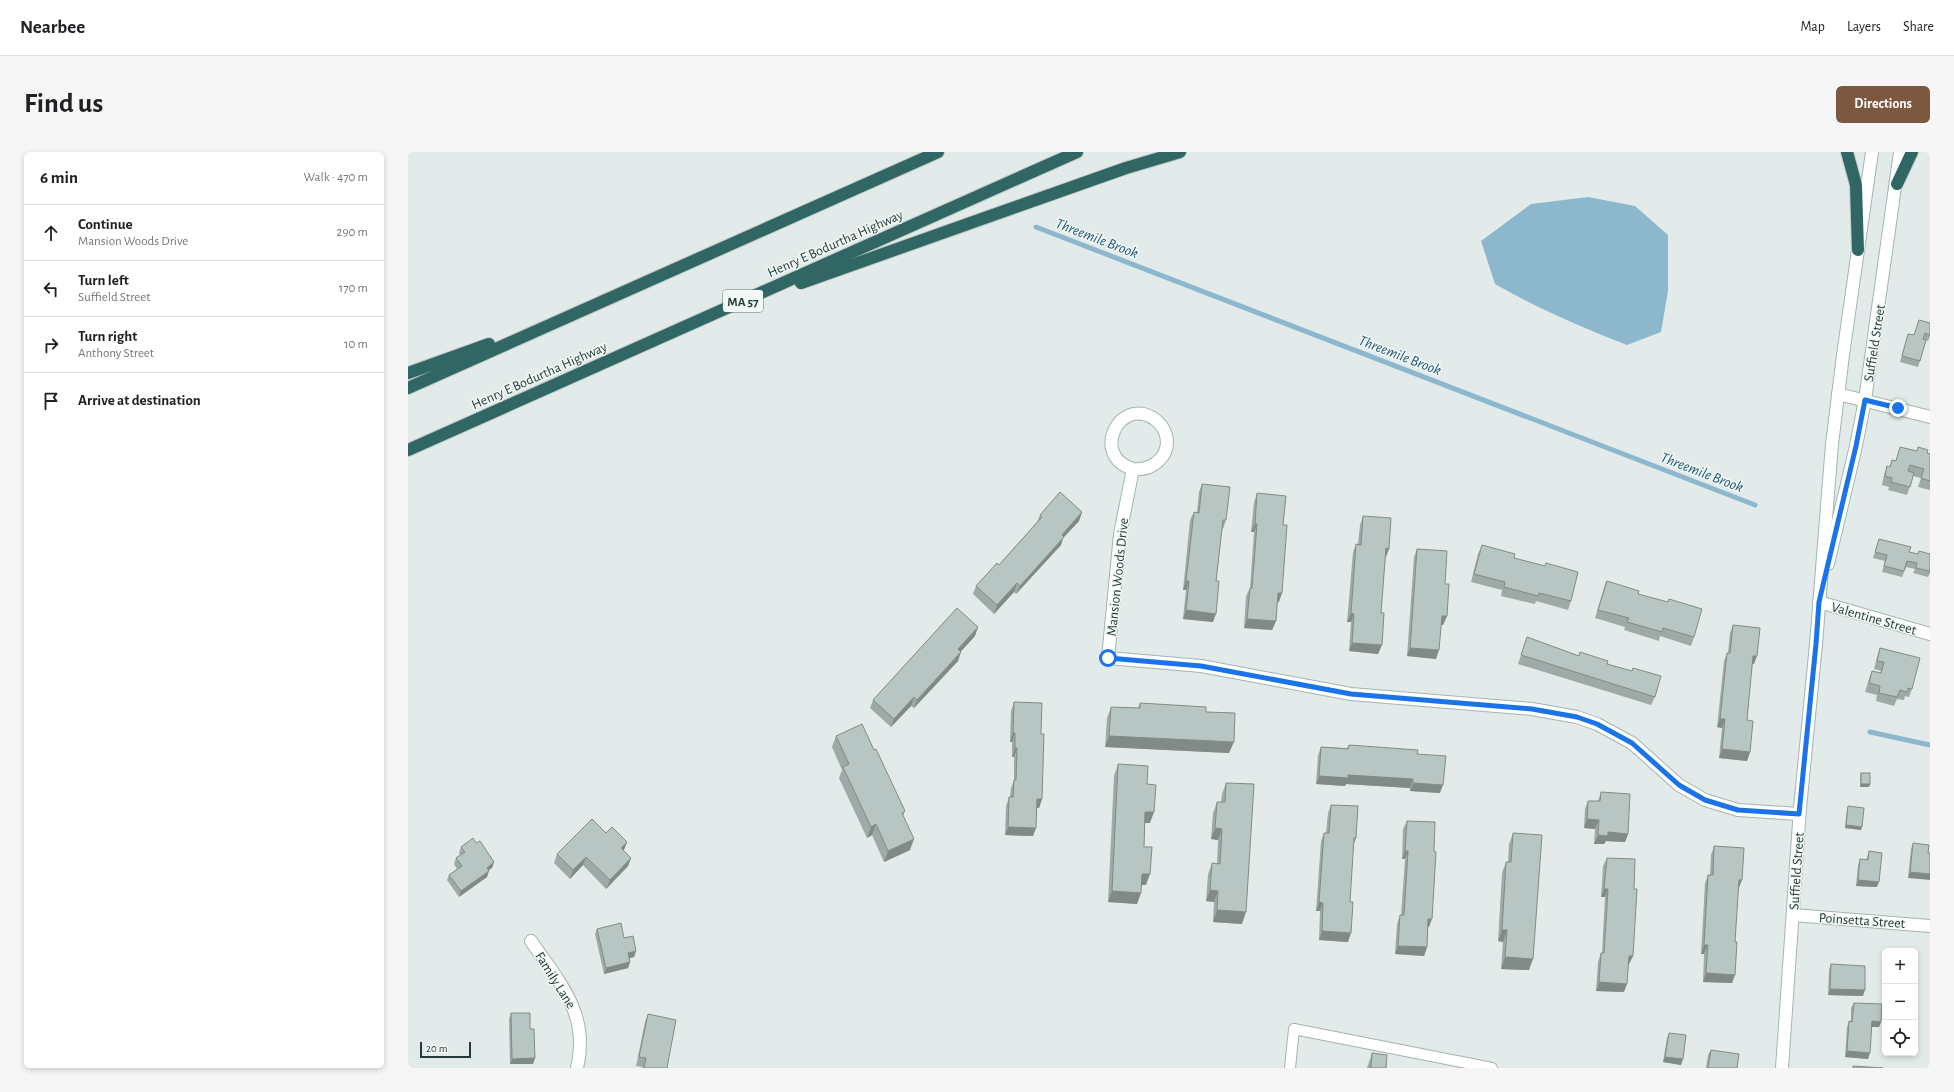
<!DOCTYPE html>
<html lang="en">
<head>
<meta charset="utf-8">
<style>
  body { margin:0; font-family:"Alegreya Sans",sans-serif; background:#f6f6f6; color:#202124 }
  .controls { position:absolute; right:12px; bottom:12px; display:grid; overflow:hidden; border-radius:6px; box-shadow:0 2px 6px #0003 }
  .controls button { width:36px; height:36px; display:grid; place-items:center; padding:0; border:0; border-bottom:1px solid #e0e0e0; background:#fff; color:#202124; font:20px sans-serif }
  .scale { position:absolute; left:12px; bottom:10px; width:51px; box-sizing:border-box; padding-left:4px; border:2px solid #233b39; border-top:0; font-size:11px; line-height:14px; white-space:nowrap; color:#233b39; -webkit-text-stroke:3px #f2f8f6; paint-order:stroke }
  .stop { position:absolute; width:12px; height:12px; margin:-9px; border:3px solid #1a73e8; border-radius:50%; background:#fff }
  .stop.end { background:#1a73e8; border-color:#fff; box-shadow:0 1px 4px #0008 }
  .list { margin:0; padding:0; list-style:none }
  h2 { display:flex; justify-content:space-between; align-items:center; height:52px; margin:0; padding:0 16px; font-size:17px }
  h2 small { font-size:13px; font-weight:400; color:#757577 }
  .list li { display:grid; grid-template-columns:26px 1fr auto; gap:12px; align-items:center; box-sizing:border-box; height:56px; padding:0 16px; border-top:1px solid #e0e0e0 }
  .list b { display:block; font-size:15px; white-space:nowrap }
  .list p { margin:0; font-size:13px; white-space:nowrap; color:#757577 }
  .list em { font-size:13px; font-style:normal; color:#757577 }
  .icon { flex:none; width:22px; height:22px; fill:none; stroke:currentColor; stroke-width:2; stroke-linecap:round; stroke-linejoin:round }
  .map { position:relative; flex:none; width:1522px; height:916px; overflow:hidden; border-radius:6px }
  header { display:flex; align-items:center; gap:24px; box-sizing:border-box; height:56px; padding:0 20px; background:#fff; border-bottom:1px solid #e0e0e0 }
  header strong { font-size:19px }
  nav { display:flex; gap:22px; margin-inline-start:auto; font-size:14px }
  .intro { display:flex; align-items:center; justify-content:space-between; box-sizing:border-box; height:96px; padding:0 24px }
  h1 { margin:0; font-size:28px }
  .button { padding:10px 18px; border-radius:6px; background:#7b583f; color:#fff; font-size:14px; font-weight:700 }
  main { display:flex; gap:24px; padding:0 24px }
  aside { flex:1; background:#fff; border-radius:6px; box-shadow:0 2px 6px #0003 }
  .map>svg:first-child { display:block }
  .water { fill:#8db7cd }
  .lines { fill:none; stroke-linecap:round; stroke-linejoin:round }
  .stream { stroke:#8db7cd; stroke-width:5 }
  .service-casing { stroke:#a5b3b1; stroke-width:12 }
  .minor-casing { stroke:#a5b3b1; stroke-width:14 }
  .secondary-casing { stroke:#a1b6b3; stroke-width:14 }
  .motorway-casing { stroke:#c1c8c8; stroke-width:14 }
  .service { stroke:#fff; stroke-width:10 }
  .minor { stroke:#fff; stroke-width:12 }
  .secondary { stroke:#fff; stroke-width:12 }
  .motorway { stroke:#306664; stroke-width:12 }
  .wall { fill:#9daaa7 }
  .shaded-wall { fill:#808b88 }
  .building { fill:#b7c6c2; stroke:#808b88 }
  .route { stroke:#1a73e8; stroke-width:5 }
  .labels { text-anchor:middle; stroke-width:3; stroke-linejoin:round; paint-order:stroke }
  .shield { fill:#f2f8f6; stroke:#617472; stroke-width:1 }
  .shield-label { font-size:13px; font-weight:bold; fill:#233b39 }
  .street-label { font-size:14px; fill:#233b39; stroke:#f2f8f6 }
  .water-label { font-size:15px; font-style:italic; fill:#205673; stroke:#f2f8f6 }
</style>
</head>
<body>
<header>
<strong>Nearbee</strong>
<nav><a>Map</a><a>Layers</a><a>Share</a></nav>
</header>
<div class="intro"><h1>Find us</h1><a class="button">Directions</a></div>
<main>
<aside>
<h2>6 min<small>Walk · 470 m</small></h2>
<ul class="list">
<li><svg class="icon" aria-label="ahead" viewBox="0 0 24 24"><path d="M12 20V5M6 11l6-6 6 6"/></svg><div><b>Continue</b><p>Mansion Woods Drive</p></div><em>290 m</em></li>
<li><svg class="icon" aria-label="left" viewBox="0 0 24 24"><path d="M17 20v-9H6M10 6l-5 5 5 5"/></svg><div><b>Turn left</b><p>Suffield Street</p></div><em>170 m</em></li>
<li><svg class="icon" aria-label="right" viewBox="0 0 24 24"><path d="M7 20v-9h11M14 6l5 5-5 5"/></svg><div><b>Turn right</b><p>Anthony Street</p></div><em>10 m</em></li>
<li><svg class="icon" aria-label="arrive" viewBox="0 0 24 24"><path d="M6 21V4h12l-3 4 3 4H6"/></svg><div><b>Arrive at destination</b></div></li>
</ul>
</aside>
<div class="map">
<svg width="1522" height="916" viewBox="0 0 1522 916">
  <rect width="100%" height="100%" fill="#e2ebe9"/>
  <path class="water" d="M 1180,45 L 1227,54 L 1260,83 L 1260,139 L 1253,180 L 1219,193 C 1173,175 1129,156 1087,132 L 1073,89 L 1123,52 Z"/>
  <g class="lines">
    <g class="stream">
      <polyline points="628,75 1347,353"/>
      <polyline points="1462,580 1522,593"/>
    </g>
    <defs>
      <polyline id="service" points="882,916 886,877 1084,916"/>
      <g id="minor">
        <polyline points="1430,242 1522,265"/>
        <path d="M 725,317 C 745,319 763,304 758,283 C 756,276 751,270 745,266 C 711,245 682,304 725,317 L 712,382 L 700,506 L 793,514 L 943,542 L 1124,557 L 1169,565 L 1189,572 L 1224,591 L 1271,633 L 1297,648 L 1330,658 L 1391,662"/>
        <polyline points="1411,450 1522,482"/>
        <polyline points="1385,763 1522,774"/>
        <path d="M 123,789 C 151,830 182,862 169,916"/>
      </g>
      <g id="secondary">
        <polyline points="1420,412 1448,294 1457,248 1492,0"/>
        <polyline points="1374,916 1392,656 1408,492 1424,292 1435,203 1464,0"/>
      </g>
      <g id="motorway">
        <polyline points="1439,0 1448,33 1450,98"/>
        <polyline points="1489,32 1504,0"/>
        <polyline points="393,131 718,16 772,0"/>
        <polyline points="0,221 81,192"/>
        <polyline points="0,236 530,0"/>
        <polyline points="0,298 669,0"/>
      </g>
    </defs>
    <use href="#service" class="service-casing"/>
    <use href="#minor" class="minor-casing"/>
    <use href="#secondary" class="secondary-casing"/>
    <use href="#motorway" class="motorway-casing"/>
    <use href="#service" class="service"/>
    <use href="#minor" class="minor"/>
    <use href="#secondary" class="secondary"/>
    <use href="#motorway" class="motorway"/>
  </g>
  <g class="wall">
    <polygon points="1511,168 1522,171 1522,184 1520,189 1515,187 1512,209 1510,215 1492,210 1500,182 1506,183"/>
    <polygon points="1492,295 1522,302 1522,338 1510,335 1513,326 1505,324 1499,343 1480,338 1481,335 1474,333 1476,323 1479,314 1482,315 1484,308 1488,309"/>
    <polygon points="794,332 818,368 815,377 814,376 808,429 805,470 775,467 778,438 775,438 782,368 786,360 789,360 791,340"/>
    <polygon points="849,341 875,373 871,450 869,450 868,469 864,478 836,476 838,444 842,436 846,380 843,380 846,350"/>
    <polygon points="674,360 671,369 655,386 653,393 608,442 606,440 586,462 565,442 568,434 591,413 629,370 632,363"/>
    <polygon points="955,364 978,405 977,405 970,502 941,499 943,470 939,470 945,400 948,392 950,392 952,373"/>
    <polygon points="1471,387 1501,400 1510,402 1522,402 1522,421 1520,425 1505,421 1507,417 1498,415 1494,425 1474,420 1477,409 1465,406"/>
    <polygon points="1074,393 1106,406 1163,449 1160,458 1128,449 1127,452 1093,444 1094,438 1063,430 1070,402"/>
    <polygon points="1009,397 1037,432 1039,464 1035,473 1033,473 1028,507 999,504 1006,405"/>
    <polygon points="1198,429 1230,442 1286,485 1283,494 1252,484 1251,489 1216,478 1217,475 1187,466"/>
    <polygon points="1325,473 1346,512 1344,512 1339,568 1342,600 1339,609 1311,606 1314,576 1309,575 1316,509 1319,501 1320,501 1322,481"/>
    <polygon points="567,484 552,500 550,509 506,556 503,554 483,575 462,556 465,548"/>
    <polygon points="1119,485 1171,504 1172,500 1199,512 1247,545 1243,553 1110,512"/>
    <polygon points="1472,496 1504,537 1501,545 1497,544 1496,548 1489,547 1486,554 1468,549 1469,543 1457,540 1461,527 1464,519 1472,521 1473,519 1466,517 1469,505"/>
    <polygon points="606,550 633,582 634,647 631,656 629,656 625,684 597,683 598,654 601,645 602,645 603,636 606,628 606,605 604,605 604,590 602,590 603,559"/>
    <polygon points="732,551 798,560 821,601 697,595 699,566 703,555 730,556"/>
    <polygon points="428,584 466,598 497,659 495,664 502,698 476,710 464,683 459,686 431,626 434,618 424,595"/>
    <polygon points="941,593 1009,602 1032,641 1002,639 1002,636 938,632 937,634 908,632 910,603 913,595 939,596"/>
    <polygon points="710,612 739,632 742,671 737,671 736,695 738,733 733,733 729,752 700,750 706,624"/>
    <polygon points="1453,621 1462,632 1461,635 1452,635 1452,624"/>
    <polygon points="818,631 834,772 805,770 806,750 798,749 800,722 804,711 809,712 810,688 803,687 805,661 809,650 813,650 814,642"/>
    <polygon points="1193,640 1220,682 1217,690 1198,689 1196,692 1186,692 1187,677 1176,676 1177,657 1180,649 1190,649"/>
    <polygon points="923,653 945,694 940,790 911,788 912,759 908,759 913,689 916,681 918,681 920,661"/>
    <polygon points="1440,654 1453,678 1437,676 1439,657"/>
    <polygon points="999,669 1021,775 1020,775 1019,795 1016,804 987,802 989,772 992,763 993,763 997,707 994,707 995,677"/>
    <polygon points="1105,681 1121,818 1093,817 1095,790 1090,789 1094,721 1098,710 1100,710 1101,692"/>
    <polygon points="68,691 86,710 84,716 80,719 79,725 51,745 39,728 41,723 49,717 46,712 48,706 52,703 51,701 53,695"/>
    <polygon points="1505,691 1521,693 1500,726 1503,697"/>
    <polygon points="1306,694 1331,736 1330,736 1324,831 1295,830 1296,802 1293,802 1297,731 1300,723 1302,723 1303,703"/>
    <polygon points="216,699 223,706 220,714 198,737 175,713 162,727 146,711 149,702"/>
    <polygon points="1461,699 1469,735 1448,734 1450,713 1452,707 1458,708"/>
    <polygon points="1199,706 1226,737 1225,804 1221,812 1220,812 1216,840 1188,839 1190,810 1193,801 1194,801 1197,745 1193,745 1195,714"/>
    <polygon points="189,777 216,786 228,799 226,805 221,806 222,810 220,816 196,822 187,782"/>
    <polygon points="1423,812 1455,844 1420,843 1421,818"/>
    <polygon points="1446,851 1473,870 1471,875 1464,875 1460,907 1437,905 1439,875 1441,869 1443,870 1443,856"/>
    <polygon points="103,861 122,877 127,906 125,912 102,912 101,867"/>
    <polygon points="240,862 259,916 234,916 235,915 228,914 237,870"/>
    <polygon points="1261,881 1273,913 1255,910 1259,886"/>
    <polygon points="1303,898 1329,916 1298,916 1300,903"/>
    <polygon points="964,901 978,916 959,916"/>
  </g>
  <g class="shaded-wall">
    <polygon points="674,360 671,369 655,386 653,393 608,442 612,434 654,383"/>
    <polygon points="847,372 849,372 846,380 843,380"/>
    <polygon points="978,396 981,397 978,405 975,405"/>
    <polygon points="778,429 781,429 778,438 775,438"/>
    <polygon points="609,431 606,440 586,462 589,453"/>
    <polygon points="870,441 874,441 871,450 867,449"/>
    <polygon points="778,458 808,462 805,470 775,467"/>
    <polygon points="943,461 946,462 943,470 939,470"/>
    <polygon points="1034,464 1039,464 1035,473 1031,472"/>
    <polygon points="839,467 868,469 864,478 836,476"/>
    <polygon points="570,475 567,484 547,506 550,497"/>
    <polygon points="944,491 974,493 970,502 941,499"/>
    <polygon points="1002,496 1031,498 1028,507 999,504"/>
    <polygon points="553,500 550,509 506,556 509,548"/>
    <polygon points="1345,504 1349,504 1346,512 1342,512"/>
    <polygon points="506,545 503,554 483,575 486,567"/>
    <polygon points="1312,567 1317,567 1314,576 1309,575"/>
    <polygon points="605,581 607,581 604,590 602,590"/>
    <polygon points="701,584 826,590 821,601 697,595"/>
    <polygon points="607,596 609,596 606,605 604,605"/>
    <polygon points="1314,597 1342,600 1339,609 1311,606"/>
    <polygon points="940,623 1005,627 1002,636 938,632 937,634 908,632 911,624"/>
    <polygon points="1005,631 1035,633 1032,641 1002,639"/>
    <polygon points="1453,632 1462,632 1461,635 1452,635"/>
    <polygon points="629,647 634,647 631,656 626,656"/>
    <polygon points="737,660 746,660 742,671 733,671"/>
    <polygon points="1179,667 1191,668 1187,677 1176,676"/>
    <polygon points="468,672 464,683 459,686 463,675"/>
    <polygon points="1438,673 1454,675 1453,678 1437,676"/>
    <polygon points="600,675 628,676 625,684 597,683"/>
    <polygon points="807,676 814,677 810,688 803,687"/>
    <polygon points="1200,680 1220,682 1217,690 1198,689 1196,692 1186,692 1190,683"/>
    <polygon points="946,686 948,686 945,694"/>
    <polygon points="506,687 502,698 476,710 480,699"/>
    <polygon points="219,690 216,698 210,705 213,696"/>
    <polygon points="997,699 1000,699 997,707 994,707"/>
    <polygon points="178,705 175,713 162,727 165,718"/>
    <polygon points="223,706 220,714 198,737 202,728"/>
    <polygon points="86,710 84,716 76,721 79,716"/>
    <polygon points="81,719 79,725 51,745 53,739"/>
    <polygon points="1502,720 1522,722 1522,728 1500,726"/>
    <polygon points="734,722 742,722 738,733 730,733"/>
    <polygon points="1331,728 1334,728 1331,736 1327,736"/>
    <polygon points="1450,728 1471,730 1469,735 1448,734"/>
    <polygon points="1196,737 1200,737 1197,745 1193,745"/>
    <polygon points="802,738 810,739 806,750 798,749"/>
    <polygon points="704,739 733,741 729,752 700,750"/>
    <polygon points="911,750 915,751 912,759 908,759"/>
    <polygon points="809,758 838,760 834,772 805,770"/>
    <polygon points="1020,767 1024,767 1021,775 1017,775"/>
    <polygon points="1094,778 1099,778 1095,790 1090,789"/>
    <polygon points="914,779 943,781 940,790 911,788"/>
    <polygon points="1296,793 1300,793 1296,802 1293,802"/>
    <polygon points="990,794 1019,795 1016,804 987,802"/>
    <polygon points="228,799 226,805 218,807 220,801"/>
    <polygon points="1221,804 1225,804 1221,812 1218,812"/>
    <polygon points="1097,805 1125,807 1121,818 1093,817"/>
    <polygon points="222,810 220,816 196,822 198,816"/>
    <polygon points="1298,821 1327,823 1324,831 1295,830"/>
    <polygon points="1191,830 1219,832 1216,840 1188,839"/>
    <polygon points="1422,837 1457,838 1455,844 1420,843"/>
    <polygon points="1464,869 1473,870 1471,875 1462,875"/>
    <polygon points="1439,899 1462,901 1460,907 1437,905"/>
    <polygon points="1257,905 1275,907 1273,913 1255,910"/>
    <polygon points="127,906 125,912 102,912 104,907"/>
  </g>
  <g class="building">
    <polygon points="1511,168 1522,171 1522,183 1517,181 1515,187 1518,188 1512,209 1494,204 1500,182 1506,183"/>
    <polygon points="1492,295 1509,299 1510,295 1520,298 1519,301 1522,302 1522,329 1513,326 1516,317 1502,313 1500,319 1506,321 1502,335 1483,330 1484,326 1477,324 1479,314 1482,315 1484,308 1488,309"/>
    <polygon points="794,332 822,335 818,368 815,368 808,429 811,429 808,462 778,458 781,429 778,429 786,360 791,361"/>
    <polygon points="652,340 674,360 654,383 656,385 612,434 609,431 589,453 568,434 589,411 591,413 634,365 632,363"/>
    <polygon points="849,341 878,344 875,373 879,373 874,441 870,441 868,469 839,467 842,436 844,436 849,372 847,372"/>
    <polygon points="955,364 983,366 981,397 978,396 973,461 976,461 974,493 944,491 946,462 943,461 948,392 953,393"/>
    <polygon points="1471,387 1503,395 1501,400 1510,402 1511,399 1522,402 1522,419 1508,416 1509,411 1499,409 1496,419 1476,414 1479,403 1467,400"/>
    <polygon points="1074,393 1107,402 1106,406 1137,414 1138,411 1170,420 1163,449 1131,441 1130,444 1096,435 1097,430 1066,422"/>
    <polygon points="1009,397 1039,399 1037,432 1041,432 1039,464 1034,464 1031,498 1002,496"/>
    <polygon points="1199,429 1231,439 1230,442 1260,450 1261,447 1294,457 1286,485 1255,476 1254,480 1219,470 1221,466 1190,458"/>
    <polygon points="549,456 570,475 550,497 553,500 509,548 506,545 486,567 465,548"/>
    <polygon points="1325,473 1352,476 1349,504 1345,504 1339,568 1345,569 1342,600 1314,597 1317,567 1312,567 1319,501 1322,501"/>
    <polygon points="1119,485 1171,504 1172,500 1200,509 1199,512 1224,519 1225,516 1253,524 1247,545 1113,503"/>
    <polygon points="1472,496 1512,506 1504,537 1500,536 1499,540 1492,538 1489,545 1471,541 1472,534 1461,531 1464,519 1473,521 1476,510 1469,509"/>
    <polygon points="606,550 634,551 633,582 636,582 634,647 629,647 628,676 600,675 601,645 605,645 606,628 608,628 609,596 607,596 607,581 605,581"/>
    <polygon points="732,551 798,555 798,560 827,561 826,590 701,584 703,555 732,556"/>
    <polygon points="454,572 466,598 468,597 497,659 494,661 506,687 480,699 468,672 463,675 435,615 441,612 428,584"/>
    <polygon points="941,593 1010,598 1009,602 1038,604 1035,633 1005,631 1005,627 940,623 940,626 911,624 913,595 940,597"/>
    <polygon points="710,612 740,614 739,632 748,633 746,660 737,660 736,695 744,695 742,722 734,722 733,741 704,739"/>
    <rect x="1453" y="621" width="9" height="11"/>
    <polygon points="818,631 846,632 838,760 809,758 810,739 802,738 804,711 812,712 814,677 807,676 809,650 817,650"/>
    <polygon points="1193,640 1222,642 1220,682 1200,680 1200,684 1190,683 1191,668 1179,667 1180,649 1192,649"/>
    <polygon points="923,653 950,654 948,686 946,686 942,750 945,750 943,781 914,779 915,751 911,750 916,681 921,681"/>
    <polygon points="1440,654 1456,656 1454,675 1438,673"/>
    <polygon points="184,667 198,681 204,675 219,690 213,696 223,706 202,728 178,705 165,718 149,702"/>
    <polygon points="999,669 1027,670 1026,699 1028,700 1024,767 1020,767 1019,795 990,794 992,763 996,763 1000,699 997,699"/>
    <polygon points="1105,681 1134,683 1125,807 1097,805 1099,778 1094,778 1098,710 1103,710"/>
    <polygon points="65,686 68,691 72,689 86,710 79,716 81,719 53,739 41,723 54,714 48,706 57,700 53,695"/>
    <polygon points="1505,691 1521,693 1520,701 1522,701 1522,722 1502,720"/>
    <polygon points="1306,694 1336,696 1334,728 1331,728 1327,790 1329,790 1327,823 1298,821 1300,793 1296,793 1300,723 1305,723"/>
    <polygon points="1461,699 1474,701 1471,730 1450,728 1452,707 1460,708"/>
    <polygon points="1199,706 1227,707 1226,737 1229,737 1225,804 1221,804 1219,832 1191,830 1193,801 1196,801 1200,737 1196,737"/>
    <polygon points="213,771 216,786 225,784 228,799 220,801 222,810 198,816 189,777"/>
    <polygon points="1423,812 1457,814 1457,838 1422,837"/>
    <polygon points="1446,851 1474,852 1473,870 1464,869 1462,901 1439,899 1441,869 1444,870"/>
    <polygon points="103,861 122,861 122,877 126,877 127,906 104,907"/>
    <polygon points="240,862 268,868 259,916 236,916 238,906 231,905"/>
    <polygon points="1261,881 1278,883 1275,907 1257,905"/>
    <polygon points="1303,898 1331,902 1329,916 1300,916"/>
    <polygon points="964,901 979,903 978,916 963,916"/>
    <polygon points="1445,914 1475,916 1445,916"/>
  </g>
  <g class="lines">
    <polyline class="route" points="700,506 793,514 943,542 1124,557 1169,565 1189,572 1224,591 1271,633 1297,648 1330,658 1391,662 1408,492 1411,450 1448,294 1457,248 1490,256"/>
  </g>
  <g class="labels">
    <rect class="shield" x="315" y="138" width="40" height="22" rx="3"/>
    <g class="shield-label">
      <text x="335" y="154">MA 57</text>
    </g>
    <g class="street-label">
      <text transform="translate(427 91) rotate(-24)" y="5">Henry E Bodurtha Highway</text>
      <text transform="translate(1466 191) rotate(-81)" y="5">Suffield Street</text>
      <text transform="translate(131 223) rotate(-24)" y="5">Henry E Bodurtha Highway</text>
      <text transform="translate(709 425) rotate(-84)" y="5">Mansion Woods Drive</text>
      <text transform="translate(1466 466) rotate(16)" y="5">Valentine Street</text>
      <text transform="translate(1388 719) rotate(-86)" y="5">Suffield Street</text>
      <text transform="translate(1454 768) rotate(4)" y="5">Poinsetta Street</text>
      <text transform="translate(148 828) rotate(58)" y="5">Family Lane</text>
    </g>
    <g class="water-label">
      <text transform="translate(689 86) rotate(21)" y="5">Threemile Brook</text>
      <text transform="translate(992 203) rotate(21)" y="5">Threemile Brook</text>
      <text transform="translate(1294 320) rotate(21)" y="5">Threemile Brook</text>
    </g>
  </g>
</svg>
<div class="controls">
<button>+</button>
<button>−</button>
<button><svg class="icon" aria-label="locate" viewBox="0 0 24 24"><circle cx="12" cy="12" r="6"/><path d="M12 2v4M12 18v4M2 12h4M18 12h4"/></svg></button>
</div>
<div class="scale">20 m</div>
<div class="stop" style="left:700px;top:506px"></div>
<div class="stop end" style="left:1490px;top:256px"></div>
</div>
</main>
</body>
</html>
